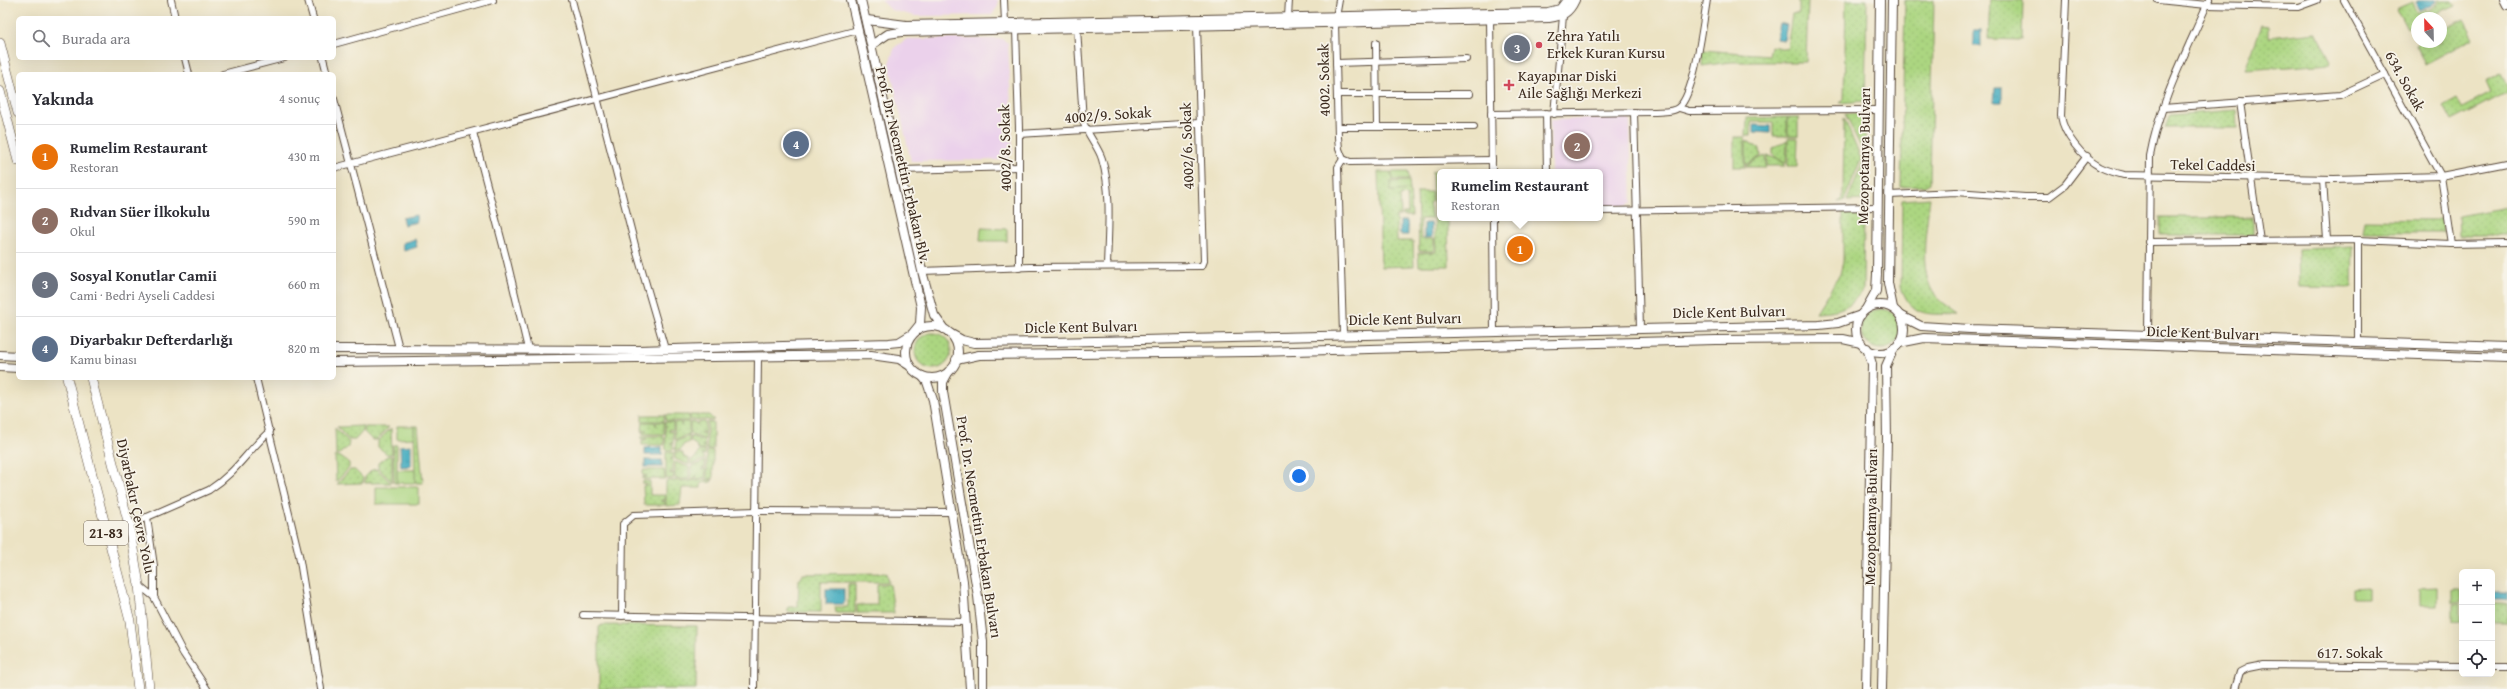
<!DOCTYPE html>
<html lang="tr">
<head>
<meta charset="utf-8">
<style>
  body { margin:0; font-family:"Gentium Book Plus",serif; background:#f7f7f7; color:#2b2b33 }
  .controls { position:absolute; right:12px; bottom:12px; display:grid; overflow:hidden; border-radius:6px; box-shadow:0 4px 16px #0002 }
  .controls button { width:36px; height:36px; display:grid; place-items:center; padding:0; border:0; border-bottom:1px solid #e1e1e2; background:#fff; color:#2b2b33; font:20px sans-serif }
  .compass { position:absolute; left:2411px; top:12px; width:36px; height:36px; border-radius:50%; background:#fff; box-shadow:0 4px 16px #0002; rotate:338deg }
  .you { position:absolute; left:1299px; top:476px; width:14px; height:14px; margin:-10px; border:3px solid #fff; border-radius:50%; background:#1a73e8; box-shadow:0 0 0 6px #1a73e833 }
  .badge { display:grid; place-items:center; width:26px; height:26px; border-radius:50%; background:#0b8043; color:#fff; font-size:13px; font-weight:700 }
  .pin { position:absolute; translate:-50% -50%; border:2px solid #fff; box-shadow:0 1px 4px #0006 }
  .popup { position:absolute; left:1437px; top:169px; width:166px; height:52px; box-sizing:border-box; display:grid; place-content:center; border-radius:6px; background:#fff; filter:drop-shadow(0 1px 3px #0005); font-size:13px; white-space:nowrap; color:#7c7c81 }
  .popup b { font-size:15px; color:#2b2b33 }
  .popup::after { content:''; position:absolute; left:50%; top:100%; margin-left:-8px; border:8px solid transparent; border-top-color:#fff }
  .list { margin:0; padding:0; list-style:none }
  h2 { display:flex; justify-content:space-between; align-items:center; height:52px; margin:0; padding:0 16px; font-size:17px }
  h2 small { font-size:13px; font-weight:400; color:#7c7c81 }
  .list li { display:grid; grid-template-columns:26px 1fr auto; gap:12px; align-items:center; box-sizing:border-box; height:64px; padding:0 16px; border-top:1px solid #e1e1e2 }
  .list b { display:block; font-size:15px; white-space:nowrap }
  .list p { margin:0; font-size:13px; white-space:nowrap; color:#7c7c81 }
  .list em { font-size:13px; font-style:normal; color:#7c7c81 }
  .icon { flex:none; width:22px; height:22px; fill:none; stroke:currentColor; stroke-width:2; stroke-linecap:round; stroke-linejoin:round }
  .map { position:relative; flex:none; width:2507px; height:689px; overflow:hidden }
  .search { position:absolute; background:#fff; box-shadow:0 4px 16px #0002; left:16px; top:16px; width:320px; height:44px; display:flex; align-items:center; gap:10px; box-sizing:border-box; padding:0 14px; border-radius:6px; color:#7c7c81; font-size:15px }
  .panel { position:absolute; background:#fff; box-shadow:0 4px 16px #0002; left:16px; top:72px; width:320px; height:308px; border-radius:6px }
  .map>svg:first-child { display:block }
  .built { fill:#ebd1eb }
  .grass { fill:url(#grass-dots); stroke:#748050 }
  .park { fill:#acd681; stroke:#748050 }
  .water { fill:url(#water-ripples); stroke:#3e6a6e }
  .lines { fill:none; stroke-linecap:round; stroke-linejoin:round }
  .minor-casing { stroke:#564637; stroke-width:8 }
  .major-casing { stroke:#564637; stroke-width:10 }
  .highway-casing { stroke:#564637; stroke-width:10 }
  .minor { stroke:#fff; stroke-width:6 }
  .major { stroke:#fff; stroke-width:8 }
  .highway { stroke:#fff; stroke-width:9 }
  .poi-dot { fill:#d1495b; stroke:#f7f3e8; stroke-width:1.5 }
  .labels { text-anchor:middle; stroke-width:3.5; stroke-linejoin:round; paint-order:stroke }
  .shield { fill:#f7f3e8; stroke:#73665b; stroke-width:1 }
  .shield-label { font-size:14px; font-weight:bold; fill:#3b2a1e }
  .poi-label { font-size:15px; fill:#3b2a1e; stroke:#f7f3e8; text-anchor:start }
  .street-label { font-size:15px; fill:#3b2a1e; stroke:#f7f3e8 }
</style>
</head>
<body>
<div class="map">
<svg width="2507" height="689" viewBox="0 0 2507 689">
  <defs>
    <pattern id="grass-dots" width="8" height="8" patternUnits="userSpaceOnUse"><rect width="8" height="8" fill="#acd681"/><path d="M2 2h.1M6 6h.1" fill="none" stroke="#95b86f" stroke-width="1.8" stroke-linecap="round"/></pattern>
    <pattern id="water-ripples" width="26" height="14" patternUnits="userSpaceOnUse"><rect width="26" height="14" fill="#40abbf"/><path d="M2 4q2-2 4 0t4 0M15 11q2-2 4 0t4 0" fill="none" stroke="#378b9b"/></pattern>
  </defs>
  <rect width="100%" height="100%" fill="#f7f3e8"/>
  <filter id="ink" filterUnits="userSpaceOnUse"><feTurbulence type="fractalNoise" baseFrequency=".025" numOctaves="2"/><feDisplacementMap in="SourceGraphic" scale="8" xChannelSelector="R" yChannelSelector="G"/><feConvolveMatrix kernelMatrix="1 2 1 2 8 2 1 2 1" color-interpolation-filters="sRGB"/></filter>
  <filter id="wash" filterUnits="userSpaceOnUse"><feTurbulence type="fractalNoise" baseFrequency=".012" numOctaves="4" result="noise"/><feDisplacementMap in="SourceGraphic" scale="16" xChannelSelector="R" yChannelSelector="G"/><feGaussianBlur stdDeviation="0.9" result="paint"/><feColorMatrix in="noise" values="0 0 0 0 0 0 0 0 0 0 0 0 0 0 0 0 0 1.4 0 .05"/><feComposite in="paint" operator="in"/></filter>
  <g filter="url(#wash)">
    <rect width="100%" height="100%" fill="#ece3c4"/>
    <g class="built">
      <polygon points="881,0 998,0 998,6 992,15 915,16 891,10"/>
      <polygon points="907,39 1002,39 1008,43 1013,153 1005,160 911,161 889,63 895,47"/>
      <polygon points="1627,118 1630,122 1632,203 1627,206 1600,206 1600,172 1551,172 1550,120"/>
    </g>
    <g class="grass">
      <polygon points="1799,0 1808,0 1806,62 1731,62 1702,66 1703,50 1769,55 1771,46 1787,49 1792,14 1799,13"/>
      <polygon points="1846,0 1867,0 1865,101 1840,103 1844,99"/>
      <polygon points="1905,0 1934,0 1930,183 1925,186 1901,187"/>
      <polygon points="1990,0 2023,0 2022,40 1988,39"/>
      <polygon points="2438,0 2453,0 2456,4 2433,14 2429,9 2439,3"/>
      <polygon points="2413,3 2418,13 2427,9 2429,14 2427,18 2417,18 2417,24 2407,29 2397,10"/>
      <polygon points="2464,19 2474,38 2425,64 2415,44 2419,42 2441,42 2441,30"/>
      <polygon points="2262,25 2269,26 2269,37 2316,32 2331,61 2330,64 2245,70"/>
      <polygon points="2501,74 2507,86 2507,92 2451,121 2443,106 2457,98 2462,108 2491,93 2486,82"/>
      <polygon points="2237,110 2238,128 2165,128 2170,115"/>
      <polygon points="1845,114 1865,114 1865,156"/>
      <polygon points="1787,117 1787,136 1773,136 1773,122 1751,122 1751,136 1746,136 1747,118"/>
      <rect x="1788" y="117" width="10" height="19"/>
      <polygon points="1844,118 1861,159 1844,201 1839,202 1843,198"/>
      <rect x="1734" y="137" width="11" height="30"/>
      <polygon points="1788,138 1798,138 1797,166 1788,166"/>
      <polygon points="1746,140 1760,149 1761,156 1746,165"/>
      <polygon points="1787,140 1786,164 1773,155 1773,149"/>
      <polygon points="1765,156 1766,167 1746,167 1753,161"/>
      <polygon points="1767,156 1776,158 1786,166 1767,166"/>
      <polygon points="1864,159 1865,200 1847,201"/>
      <polygon points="1446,171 1440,172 1440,218 1448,218 1449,266 1419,266 1418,253 1436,252 1432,172"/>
      <polygon points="1378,172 1392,172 1392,191 1410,190 1412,216 1403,216 1403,213 1408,213 1407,195 1400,196 1401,216 1396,216 1397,241 1413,241 1414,266 1381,267"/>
      <polygon points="1417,192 1431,192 1432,201 1429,203 1432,219 1420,219 1421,239 1434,239 1434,251 1419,251"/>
      <path d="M 1930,198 C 1927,225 1918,268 1933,292 C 1939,301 1951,308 1959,314 C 1930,314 1912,319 1901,287 L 1902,200 Z"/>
      <polygon points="2507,207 2507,235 2459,235 2458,216"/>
      <path d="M 1843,211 L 1864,213 L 1863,289 C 1850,309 1838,311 1816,312 L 1840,274 L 1843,262 Z"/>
      <rect x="2160" y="217" width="93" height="18"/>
      <polygon points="2364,219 2442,220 2443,232 2362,232"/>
      <polygon points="2353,247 2352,288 2299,287 2298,249"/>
      <circle cx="1881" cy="329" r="20"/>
      <circle cx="933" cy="351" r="18"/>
      <rect x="642" y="415" width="22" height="6"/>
      <polygon points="665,415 689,415 689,421 666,421"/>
      <polygon points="690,415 709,415 714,420 690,420"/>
      <polygon points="643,422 655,422 656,426 656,422 664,422 664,434 643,434 642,431 646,432 646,430 642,430"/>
      <polygon points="665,422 673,422 673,430 669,429 669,432 673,431 673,443 670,443 673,444 673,450 666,450"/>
      <polygon points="681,422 681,426 682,422 689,422 689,434 675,440 674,423"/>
      <polygon points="690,422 695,422 697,425 697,422 705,422 705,432 701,432 701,434 705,433 705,440 690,434"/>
      <polygon points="707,422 713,422 713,449 707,450"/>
      <polygon points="362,426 363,431 355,440 349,440 337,427"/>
      <polygon points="414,426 418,426 423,483 415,483"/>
      <polygon points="364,427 389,427 377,440 372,440 364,432"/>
      <polygon points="335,428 349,442 348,447 339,454 336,454"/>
      <polygon points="391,428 392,454 387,454 378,447 378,441"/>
      <polygon points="642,436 664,436 664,445 642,445 642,440 646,440 646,438 642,439"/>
      <polygon points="691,436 704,441 705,445 702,446 705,446 705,450 698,450 696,445 690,441"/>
      <polygon points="393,445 397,445 397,483 394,483"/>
      <polygon points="699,451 705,451 705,455 702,455 705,459 691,465 691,460 696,457"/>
      <rect x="707" y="451" width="6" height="28"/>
      <polygon points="666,452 673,452 673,459 670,459 673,460 673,472 670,472 670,474 674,473 673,479 666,479"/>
      <polygon points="335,456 339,456 349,463 349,468 336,482"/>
      <polygon points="387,456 392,456 392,482 378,468 378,463"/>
      <polygon points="705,461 705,468 702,468 702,470 706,469 705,478 697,479 696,475 696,479 691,479 691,467"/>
      <polygon points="675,462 689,467 689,479 675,479"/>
      <polygon points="377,469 391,483 365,483 365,477 372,470"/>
      <polygon points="350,470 355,470 363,478 363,483 337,484"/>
      <polygon points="643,470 664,470 665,479 643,479 643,477 646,477 647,475 643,476"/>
      <polygon points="713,480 711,482 701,483 701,488 682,488 680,505 666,506 666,481"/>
      <polygon points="643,481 650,481 650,495 665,495 665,500 661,500 661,502 665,501 665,505 644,505 643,486 647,486 647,484 643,484"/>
      <polygon points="887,573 889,582 821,582 821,612 788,612 788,607 798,607 799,579 803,574"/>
      <polygon points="848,584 855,584 855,613 836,613 835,607 848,607"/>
      <polygon points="877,584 890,584 894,613 857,613 857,605 877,605"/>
      <rect x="2492" y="603" width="15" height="19"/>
      <polygon points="602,625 697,626 696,689 599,689 599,627"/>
    </g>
    <g class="park">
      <polygon points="1392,172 1408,172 1409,180 1392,180"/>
      <polygon points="1409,181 1410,190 1391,191 1391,182"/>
      <polygon points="981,228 1007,229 1007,241 980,241"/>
      <polygon points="397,426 414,426 414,438 397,439"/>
      <polygon points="689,436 689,442 683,445 681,450 675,450 676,441"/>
      <polygon points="675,452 682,452 684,457 689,459 689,465 675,459"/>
      <rect x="397" y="470" width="18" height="13"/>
      <rect x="376" y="487" width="43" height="17"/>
      <polygon points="2368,588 2368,598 2353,598 2353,589"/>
      <polygon points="2437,588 2437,606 2420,606 2420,589"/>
      <polygon points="2452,589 2460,589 2461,602 2452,602"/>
      <polygon points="2453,604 2461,604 2461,621 2453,622"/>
    </g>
    <g class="water">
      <polygon points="2420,0 2436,0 2437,2 2420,10 2416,2"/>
      <polygon points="1779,23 1787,25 1784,40 1776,39"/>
      <rect x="1974" y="30" width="7" height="16"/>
      <polygon points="1995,88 2002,88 2002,102 1994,102"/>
      <polygon points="1754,125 1770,126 1770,133 1754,132"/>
      <polygon points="416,215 417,222 404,225 402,218"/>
      <polygon points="1400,221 1407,221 1408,235 1400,235"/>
      <polygon points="1424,223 1431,223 1432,237 1424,238"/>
      <polygon points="415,239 417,247 404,251 402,243"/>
      <polygon points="411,445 411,466 401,467 400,446"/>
      <polygon points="662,447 662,455 645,455 645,448"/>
      <rect x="645" y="460" width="17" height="7"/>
      <rect x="826" y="589" width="18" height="15"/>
      <rect x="2493" y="592" width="14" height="7"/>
    </g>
  </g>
  <g filter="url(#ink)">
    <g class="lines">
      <defs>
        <g id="minor">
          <polyline points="171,0 175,18"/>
          <polyline points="308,0 313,18"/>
          <polyline points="572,0 637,253 665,349"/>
          <polyline points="1004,0 1005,23"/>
          <polyline points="1339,0 1335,23 1338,137 1339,149 1343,159"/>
          <path d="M 2066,0 L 2061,116 C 2064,135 2082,157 2100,167 C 2108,171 2116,173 2124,175 L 2334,179 L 2441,176 L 2507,163"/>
          <polyline points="2158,0 2207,5 2298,7 2317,0"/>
          <polyline points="2344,0 2441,176 2451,244"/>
          <polyline points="1288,17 1289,0"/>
          <polyline points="1490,19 1492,172"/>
          <path d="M 1077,28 L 1083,121 C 1087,135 1098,146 1102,159 C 1112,193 1108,231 1107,266"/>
          <polyline points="1016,29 1019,128 1019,268"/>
          <polyline points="1376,43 1377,127"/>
          <polyline points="334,44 493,0"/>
          <polyline points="185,58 189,74"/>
          <polyline points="323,58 327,74"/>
          <polyline points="1336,63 1466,59"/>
          <polyline points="223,74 284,58"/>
          <polyline points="1337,94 1470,94"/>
          <polyline points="334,99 399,348"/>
          <polyline points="2240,102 2260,241"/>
          <polyline points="1679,108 1689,111 1879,110"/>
          <polyline points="2163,108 2340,95 2385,74"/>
          <polyline points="1634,112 1640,328"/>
          <polyline points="1546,113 1547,172"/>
          <path d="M 1491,114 L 1652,112 C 1660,111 1673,113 1679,107 C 1695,93 1703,23 1707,0"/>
          <polyline points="1554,114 1563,16"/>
          <polyline points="1338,127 1474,127"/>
          <polyline points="473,132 507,261 528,349"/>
          <polyline points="1019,134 1199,123"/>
          <polyline points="1343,159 1350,162 1492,160"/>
          <polyline points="334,168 858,30"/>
          <polyline points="900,170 1019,167"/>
          <polyline points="2323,179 2327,240"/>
          <polyline points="1889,195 1956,192 2025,197 2049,197 2065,185 2087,156"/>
          <polyline points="1600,211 1878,207"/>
          <polyline points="1493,218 1494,331"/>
          <polyline points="2358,240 2358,343"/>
          <polyline points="2148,242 2358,240 2451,244 2507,243"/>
          <polyline points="922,271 1030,267 1202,266 1204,261 1197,25"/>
          <polyline points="1343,334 1338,167 1343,159"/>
          <path d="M 2148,335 L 2150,156 C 2160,101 2187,51 2209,0"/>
          <polyline points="256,378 299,555 321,689"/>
          <polyline points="147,517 154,566 154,597"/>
          <path d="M 129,525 L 209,490 C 237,472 247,451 270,431"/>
          <polyline points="139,585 154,597 183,653 207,689"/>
          <polyline points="583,615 966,622"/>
          <polyline points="622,616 623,524 634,515 756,511 951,512"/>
          <polyline points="2492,667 2507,667"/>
          <polyline points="754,689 758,357"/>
          <polyline points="2235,689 2240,672 2248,668 2263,665 2462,667"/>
        </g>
        <g id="major">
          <polyline points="861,0 922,271 934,315 944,329"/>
          <polyline points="1892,0 1888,283 1893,308"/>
          <polyline points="2504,0 2507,6"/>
          <polyline points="867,20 906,25 1548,12 1560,9 1567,0"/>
          <path d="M 873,44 L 888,34 L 901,32 L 1549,18 C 1563,16 1569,13 1575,0"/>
          <circle cx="1880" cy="329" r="24"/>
          <polyline points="1866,309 1876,291 1877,274 1880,0"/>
          <polyline points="1901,316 1921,326 1970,329 2507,347"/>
          <circle cx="932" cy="352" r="26"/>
          <polyline points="951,334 962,340 974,343 1050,342 1819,325 1838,323 1861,315"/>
          <polyline points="1899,343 1924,338 2507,358"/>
          <polyline points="334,349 638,350 889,343 899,342 912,334 920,324 921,307 851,0"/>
          <polyline points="0,355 18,356"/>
          <polyline points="956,360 979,355 1253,352 1716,340 1843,339 1861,343"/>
          <polyline points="334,362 871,355 899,359 910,366"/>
          <polyline points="0,367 18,368"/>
          <polyline points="949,371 943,382 943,392 978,596 983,642 983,689"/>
          <polyline points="922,376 927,382 933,400 963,581 970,689"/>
          <polyline points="1866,689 1872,364 1867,348"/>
          <polyline points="1882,689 1887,439 1886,366 1894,348"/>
        </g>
        <g id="highway">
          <polyline points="0,43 18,113"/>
          <polyline points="0,91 18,161"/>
          <polyline points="67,378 130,621 138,689"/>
          <polyline points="91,378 129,525 139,585 149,689"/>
        </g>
      </defs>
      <use href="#minor" class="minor-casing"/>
      <use href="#major" class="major-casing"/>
      <use href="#highway" class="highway-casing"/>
      <use href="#minor" class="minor"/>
      <use href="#major" class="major"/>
      <use href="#highway" class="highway"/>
    </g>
  </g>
  <g class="poi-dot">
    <circle cx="1539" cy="45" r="4"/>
    <path d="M1507 79h4v4h4v4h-4v4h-4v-4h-4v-4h4z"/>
  </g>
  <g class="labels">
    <rect class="shield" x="84" y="521" width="44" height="24" rx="3"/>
    <g class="shield-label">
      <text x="106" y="538">21-83</text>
    </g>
    <g class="poi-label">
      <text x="1547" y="41">Zehra Yatılı<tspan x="1547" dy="17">Erkek Kuran Kursu</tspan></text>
      <text x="1518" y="81">Kayapınar Diski<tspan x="1518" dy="17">Aile Sağlığı Merkezi</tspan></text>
    </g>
    <g class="street-label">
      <text transform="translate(1324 80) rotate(-91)" y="5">4002. Sokak</text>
      <text transform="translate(2405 81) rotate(61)" y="5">634. Sokak</text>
      <text transform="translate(1108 115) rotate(-4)" y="5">4002/9. Sokak</text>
      <text transform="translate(1187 146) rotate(-92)" y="5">4002/6. Sokak</text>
      <text transform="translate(1005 148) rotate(-91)" y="5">4002/8. Sokak</text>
      <text transform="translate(1864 156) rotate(-89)" y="5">Mezopotamya Bulvarı</text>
      <text transform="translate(903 165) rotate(77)" y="5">Prof. Dr. Necmettin Erbakan Blv.</text>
      <text transform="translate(2213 165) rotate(1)" y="5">Tekel Caddesi</text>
      <text transform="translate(1729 312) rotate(-1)" y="5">Dicle Kent Bulvarı</text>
      <text transform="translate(1405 319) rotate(-1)" y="5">Dicle Kent Bulvarı</text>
      <text transform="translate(1081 327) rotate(-1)" y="5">Dicle Kent Bulvarı</text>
      <text transform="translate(2203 333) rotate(2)" y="5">Dicle Kent Bulvarı</text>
      <text transform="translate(136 506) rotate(78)" y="5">Diyarbakır Çevre Yolu</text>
      <text transform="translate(1871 517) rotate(-89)" y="5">Mezopotamya Bulvarı</text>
      <text transform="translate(979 527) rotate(81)" y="5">Prof. Dr. Necmettin Erbakan Bulvarı</text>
      <text x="2350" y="658">617. Sokak</text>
    </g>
  </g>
</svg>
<div class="controls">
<button>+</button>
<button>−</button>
<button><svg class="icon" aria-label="locate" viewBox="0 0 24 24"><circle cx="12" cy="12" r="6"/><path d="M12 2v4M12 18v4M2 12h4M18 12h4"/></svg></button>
</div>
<svg class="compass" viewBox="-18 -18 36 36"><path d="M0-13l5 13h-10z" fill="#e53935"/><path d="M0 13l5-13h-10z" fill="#7c7c81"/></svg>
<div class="you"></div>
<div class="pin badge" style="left:1520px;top:249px;background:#e8710a">1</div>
<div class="popup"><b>Rumelim Restaurant</b>Restoran</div>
<div class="pin badge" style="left:1577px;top:146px;background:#8d6e63">2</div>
<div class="pin badge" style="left:1517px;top:48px;background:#6b7280">3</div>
<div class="pin badge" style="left:796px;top:144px;background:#5c6f8a">4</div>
<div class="search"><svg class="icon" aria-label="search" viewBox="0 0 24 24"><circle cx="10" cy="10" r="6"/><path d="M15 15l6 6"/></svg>Burada ara</div>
<section class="panel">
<h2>Yakında<small>4 sonuç</small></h2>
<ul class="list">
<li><span class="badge" style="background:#e8710a">1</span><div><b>Rumelim Restaurant</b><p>Restoran</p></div><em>430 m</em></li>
<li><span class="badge" style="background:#8d6e63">2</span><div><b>Rıdvan Süer İlkokulu</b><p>Okul</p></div><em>590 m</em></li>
<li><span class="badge" style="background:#6b7280">3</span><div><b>Sosyal Konutlar Camii</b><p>Cami · Bedri Ayseli Caddesi</p></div><em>660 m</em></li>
<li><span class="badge" style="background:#5c6f8a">4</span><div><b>Diyarbakır Defterdarlığı</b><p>Kamu binası</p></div><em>820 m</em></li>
</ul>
</section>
</div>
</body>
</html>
